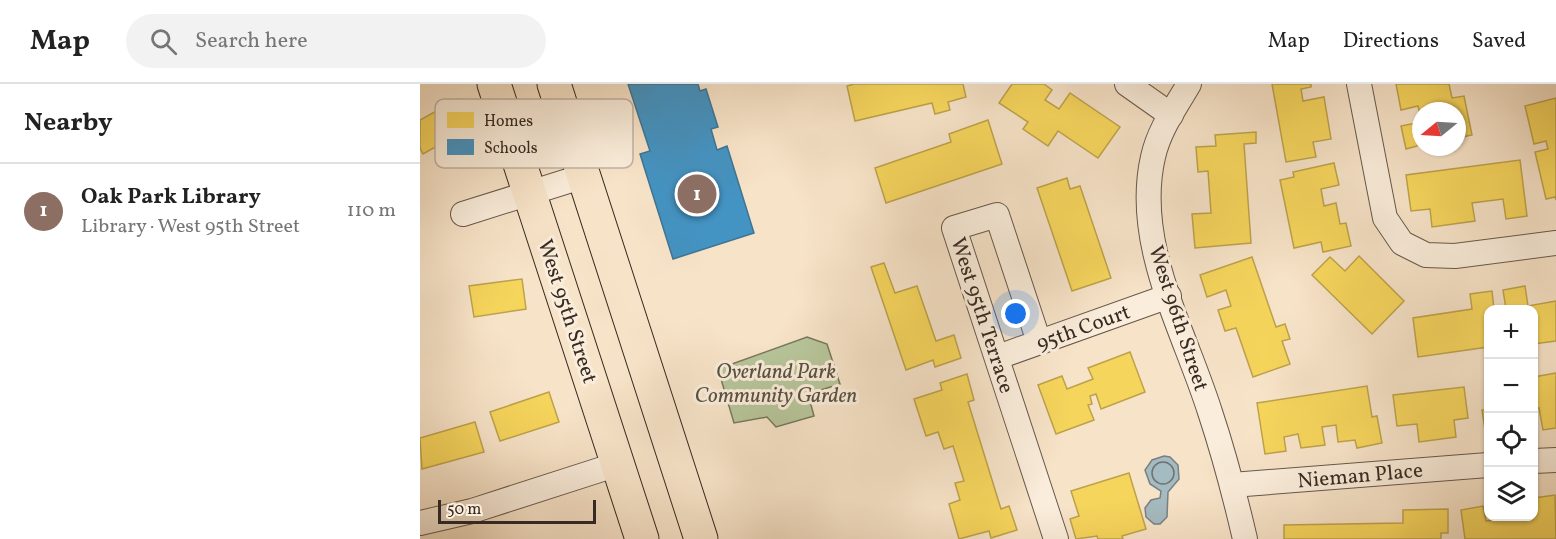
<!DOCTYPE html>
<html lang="en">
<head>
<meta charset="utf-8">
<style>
  body { margin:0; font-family:Vollkorn,serif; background:#f2f2f2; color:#222 }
  .controls { position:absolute; right:18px; bottom:18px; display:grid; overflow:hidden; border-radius:12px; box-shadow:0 2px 4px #0004 }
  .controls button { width:54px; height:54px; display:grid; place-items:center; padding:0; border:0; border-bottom:2px solid #e0e0e0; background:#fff; color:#222; font:30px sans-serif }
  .compass { position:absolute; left:992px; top:18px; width:54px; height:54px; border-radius:50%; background:#fff; box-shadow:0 2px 4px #0004; rotate:252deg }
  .scale { position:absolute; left:18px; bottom:15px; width:158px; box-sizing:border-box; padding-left:6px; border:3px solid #372a23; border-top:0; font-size:16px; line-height:21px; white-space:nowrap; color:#372a23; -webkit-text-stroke:4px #faeddb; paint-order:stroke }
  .you { position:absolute; left:596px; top:230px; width:21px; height:21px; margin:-15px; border:4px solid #fff; border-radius:50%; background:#1a73e8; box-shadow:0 0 0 9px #1a73e833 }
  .badge { display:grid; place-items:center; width:39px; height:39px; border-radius:50%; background:#7c3aed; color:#fff; font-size:20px; font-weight:700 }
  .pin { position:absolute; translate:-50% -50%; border:3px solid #fff; box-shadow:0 2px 6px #0006 }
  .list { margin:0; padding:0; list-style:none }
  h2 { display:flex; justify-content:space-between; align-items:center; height:78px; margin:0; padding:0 24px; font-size:26px }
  h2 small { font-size:20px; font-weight:400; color:#767676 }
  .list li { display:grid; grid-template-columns:39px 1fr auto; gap:18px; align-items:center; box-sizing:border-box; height:96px; padding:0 24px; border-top:2px solid #e0e0e0 }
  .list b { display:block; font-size:22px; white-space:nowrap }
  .list p { margin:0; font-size:20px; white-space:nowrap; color:#767676 }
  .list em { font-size:20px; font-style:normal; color:#767676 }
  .icon { flex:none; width:33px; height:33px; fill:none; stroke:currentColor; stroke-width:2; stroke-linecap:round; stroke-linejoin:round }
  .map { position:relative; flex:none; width:1136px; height:455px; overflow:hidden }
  header { display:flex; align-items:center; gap:36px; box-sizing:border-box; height:84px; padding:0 30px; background:#fff; border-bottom:2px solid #e0e0e0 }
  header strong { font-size:28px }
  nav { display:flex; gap:33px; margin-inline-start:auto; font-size:21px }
  .search { width:420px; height:54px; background:#f2f2f2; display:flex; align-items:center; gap:15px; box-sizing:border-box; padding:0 21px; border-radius:33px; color:#767676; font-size:22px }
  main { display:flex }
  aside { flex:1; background:#fff }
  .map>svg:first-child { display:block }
  .green { fill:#b7c59a; stroke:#77785e; stroke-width:1.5 }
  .water { fill:#a4bbc1; stroke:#788182; stroke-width:1.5 }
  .homes { fill:#f6d55c; stroke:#bda24b; stroke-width:1.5 }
  .schools { fill:#4393c3; stroke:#3f7493; stroke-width:1.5 }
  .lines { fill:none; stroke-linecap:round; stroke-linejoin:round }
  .shore { stroke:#6e7272; stroke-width:1.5 }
  .minor-casing { stroke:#67584c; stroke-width:26 }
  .primary-casing { stroke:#372a23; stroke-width:35 }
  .minor { stroke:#faeddb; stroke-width:24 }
  .primary { stroke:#f7e3c8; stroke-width:33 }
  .labels { text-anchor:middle; stroke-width:6; stroke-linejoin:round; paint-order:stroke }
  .street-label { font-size:21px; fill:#372a23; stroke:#faeddb }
  .park-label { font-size:21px; font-style:italic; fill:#575141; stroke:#faeddb }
  .key { fill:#faeddb; stroke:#c0b2a4; stroke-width:1.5 }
  .key-label { font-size:16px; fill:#372a23 }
</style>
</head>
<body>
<header>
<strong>Map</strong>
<div class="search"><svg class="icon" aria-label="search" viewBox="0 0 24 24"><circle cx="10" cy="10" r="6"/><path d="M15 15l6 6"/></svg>Search here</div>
<nav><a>Map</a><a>Directions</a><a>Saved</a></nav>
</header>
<main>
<aside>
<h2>Nearby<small></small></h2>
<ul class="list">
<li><span class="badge" style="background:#8d6e63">1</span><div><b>Oak Park Library</b><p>Library · West 95th Street</p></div><em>110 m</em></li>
</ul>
</aside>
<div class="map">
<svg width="1136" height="455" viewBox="0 0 1136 455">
  <rect width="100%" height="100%" fill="#f7e3c8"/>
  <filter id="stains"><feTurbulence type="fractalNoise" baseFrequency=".00333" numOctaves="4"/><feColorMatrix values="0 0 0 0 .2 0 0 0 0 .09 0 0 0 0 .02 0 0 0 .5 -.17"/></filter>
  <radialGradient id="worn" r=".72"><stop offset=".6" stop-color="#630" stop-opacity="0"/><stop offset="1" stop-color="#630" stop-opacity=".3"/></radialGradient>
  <polygon class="green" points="387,253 407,260 420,300 388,310 394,332 356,343 347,333 314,339 298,285"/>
  <polygon class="water" points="744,372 750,373 758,381 759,395 748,408 747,433 740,440 734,440 726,433 725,424 731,416 740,414 741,407 730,400 725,386 732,376"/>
  <g class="homes">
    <polygon points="434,0 543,0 546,13 528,18 530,26 515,30 512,19 435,37 427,2"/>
    <polygon points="592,0 624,0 632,6 625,16 639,25 650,9 700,43 678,74 638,47 628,62 603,45 608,38 579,19"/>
    <polygon points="852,0 891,0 891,3 881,5 883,17 904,13 911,55 893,58 896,73 866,78"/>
    <polygon points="976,0 1029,0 1032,14 1044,12 1052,51 1037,54 1037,27 1001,27 1001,35 998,22 981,26"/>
    <polygon points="1136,14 1136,116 1135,113 1126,115 1115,68 1128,65 1126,57 1114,60 1105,22"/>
    <polygon points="38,15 53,42 3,70 0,64 0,36"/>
    <polygon points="568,36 582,80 466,119 455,84 531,58 529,50"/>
    <polygon points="1001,38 1001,61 986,65 981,42"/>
    <polygon points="836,48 836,59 824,60 831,159 775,164 772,130 791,129 788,87 778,88 776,63 796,62 795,51"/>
    <polygon points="1100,76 1107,132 1086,135 1083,115 1052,119 1055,137 1012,143 1010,125 991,127 986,91"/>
    <polygon points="914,79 919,101 901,105 904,122 916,119 920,140 926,139 931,162 903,168 901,158 874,164 860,96 874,93 873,88"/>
    <polygon points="647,94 650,105 660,102 691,194 652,207 617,104"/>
    <polygon points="939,172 984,217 952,250 892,191 910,173 925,187"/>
    <polygon points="832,173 856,243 865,240 870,255 862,257 870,280 833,293 816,244 805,247 798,226 811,222 806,206 787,213 780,191"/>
    <polygon points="464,179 475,209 497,202 516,257 534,251 541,274 515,283 513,276 486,286 451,183"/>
    <polygon points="102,195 106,225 54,233 49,202"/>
    <polygon points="1105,202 1108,222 1136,217 1136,257 1114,260 1114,225 1086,225 1083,206"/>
    <polygon points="1072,207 1074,225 1068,225 1068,263 998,273 993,234 1052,225 1050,210"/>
    <polygon points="710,268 725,308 681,325 676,310 670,312 672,320 668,321 674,336 636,350 618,301 642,292 647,305 673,295 668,284"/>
    <polygon points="1136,289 1136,344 1123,346 1119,324 1114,325 1114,293"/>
    <polygon points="547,290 554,316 548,318 581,425 589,422 597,446 571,454 569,447 539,455 529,420 540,416 535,399 544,397 533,362 524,365 518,348 506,352 494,315 522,306 520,299"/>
    <polygon points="947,302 952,333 957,332 962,359 937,364 935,356 918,358 916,341 902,343 905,361 881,364 878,350 864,353 866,367 845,370 837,319"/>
    <polygon points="1044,303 1048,334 1034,336 1036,353 999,358 997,340 977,342 973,311"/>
    <polygon points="129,308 139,338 80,357 70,328"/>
    <polygon points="1068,325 1068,352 1066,352 1062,326"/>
    <polygon points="55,338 64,368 2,385 0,354"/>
    <polygon points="709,389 726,445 702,452 703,455 678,455 677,452 656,455 650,435 659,432 651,407"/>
    <polygon points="1135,411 1136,455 1045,455 1041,426 1063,422 1066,437 1114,432 1114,414"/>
    <polygon points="1028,425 1028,449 1021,449 1021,455 864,455 864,441 983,439 983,426"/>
  </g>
  <polygon class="schools" points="208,0 278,0 280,7 286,5 298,43 291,45 297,66 307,62 334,149 253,175 220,70 230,67"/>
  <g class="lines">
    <circle class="shore" cx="743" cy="389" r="11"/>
    <defs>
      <g id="minor">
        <polyline points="707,0 751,31"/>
        <path d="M 769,0 C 755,24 739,46 733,73 C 713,160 765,248 790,328 C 804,370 815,412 825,455"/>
        <polyline points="939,0 965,134 982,159 1006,171 1035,172 1136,159"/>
        <polyline points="43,130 164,92"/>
        <polyline points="619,258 577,131 534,144 636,455"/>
        <polyline points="578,273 749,212"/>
        <polyline points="1114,377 1136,376"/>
        <polyline points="812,401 1068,381"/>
        <polyline points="0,439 52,427 198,380"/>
      </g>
      <g id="primary">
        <polyline points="74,0 222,455"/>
        <polyline points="134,0 281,455"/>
      </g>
    </defs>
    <use href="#minor" class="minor-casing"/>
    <use href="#primary" class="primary-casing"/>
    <use href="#minor" class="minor"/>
    <use href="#primary" class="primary"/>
  </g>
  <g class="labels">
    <g class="street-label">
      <text transform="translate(148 227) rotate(72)" y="7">West 95th Street</text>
      <text transform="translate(563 231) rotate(72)" y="7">West 95th Terrace</text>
      <text transform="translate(759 234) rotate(72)" y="7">West 96th Street</text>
      <text transform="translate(663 243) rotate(-20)" y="7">95th Court</text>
      <text transform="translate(940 391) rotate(-5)" y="7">Nieman Place</text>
    </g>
    <g class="park-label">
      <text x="356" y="294">Overland Park<tspan x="356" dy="24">Community Garden</tspan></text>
    </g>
  </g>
  <rect x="15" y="15" width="198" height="69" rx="9" class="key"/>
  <rect x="27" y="28" width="27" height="16" fill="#f6d55c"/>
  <rect x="27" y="55" width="27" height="16" fill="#4393c3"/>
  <g class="key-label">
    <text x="64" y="42">Homes</text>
    <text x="64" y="69">Schools</text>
  </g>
  <rect width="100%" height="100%" filter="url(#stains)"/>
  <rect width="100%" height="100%" fill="url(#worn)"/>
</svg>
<div class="controls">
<button>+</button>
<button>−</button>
<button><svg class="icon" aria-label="locate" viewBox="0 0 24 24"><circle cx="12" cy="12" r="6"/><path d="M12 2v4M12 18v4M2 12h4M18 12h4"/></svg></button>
<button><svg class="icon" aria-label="layers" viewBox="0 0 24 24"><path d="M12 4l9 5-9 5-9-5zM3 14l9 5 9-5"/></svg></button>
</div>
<svg class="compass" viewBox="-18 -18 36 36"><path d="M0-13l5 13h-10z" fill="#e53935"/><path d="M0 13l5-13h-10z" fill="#767676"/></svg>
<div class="scale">50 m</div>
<div class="you"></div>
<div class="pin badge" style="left:277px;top:110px;background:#8d6e63">1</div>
</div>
</main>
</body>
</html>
